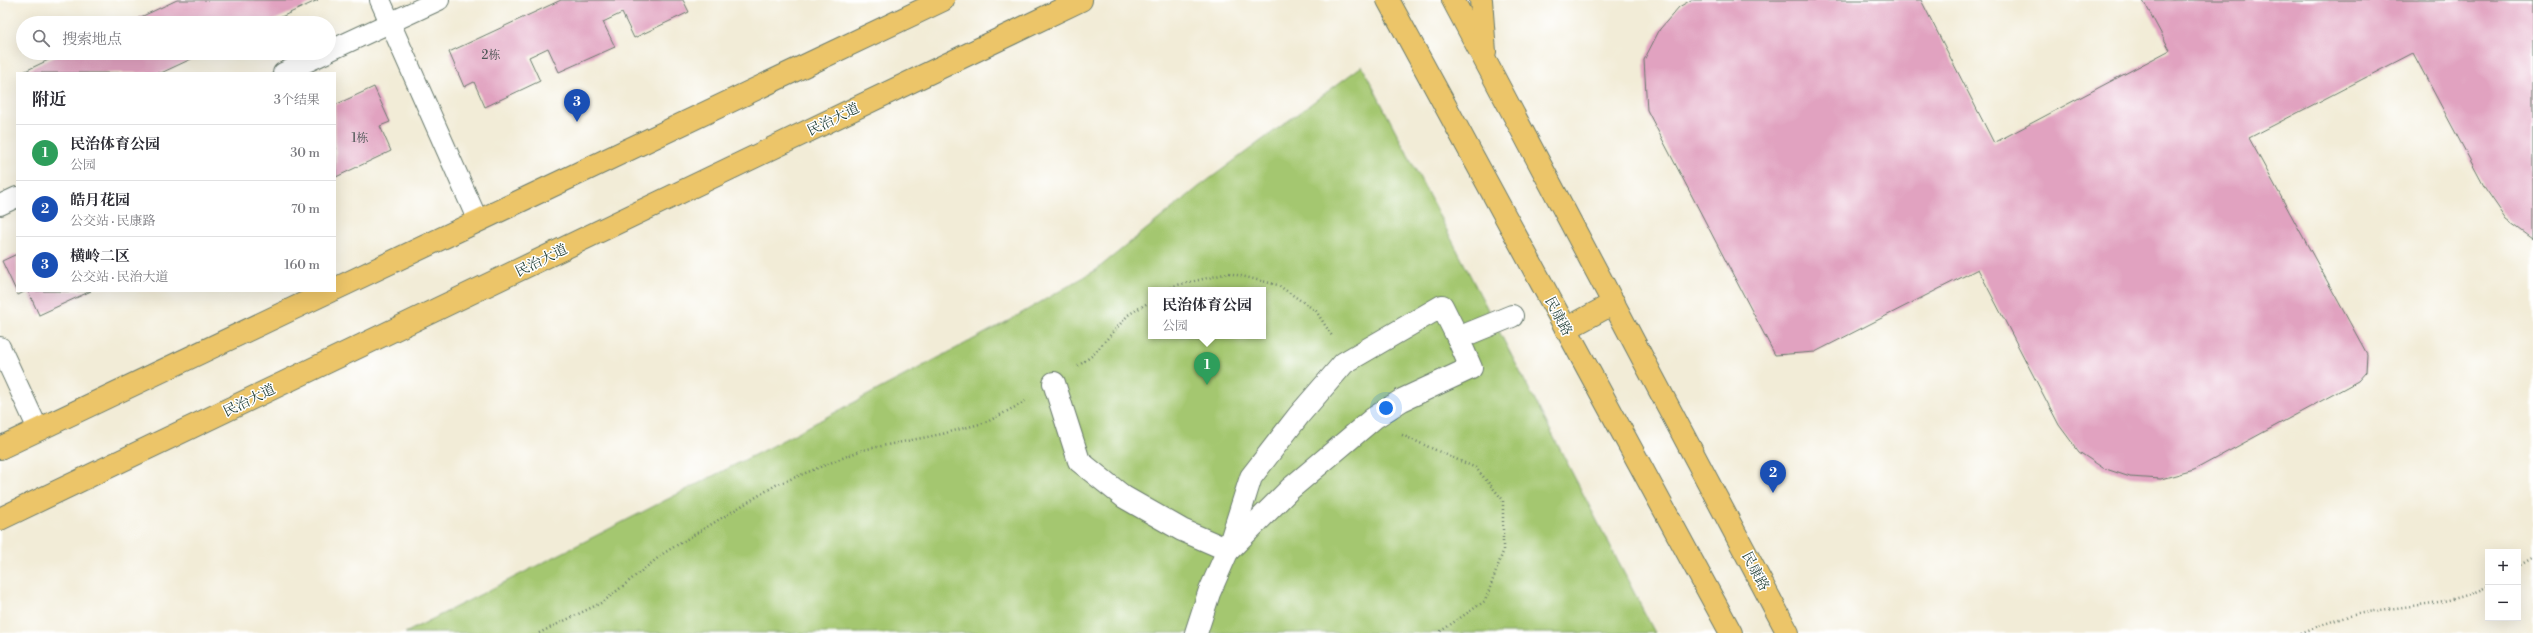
<!DOCTYPE html>
<html lang="zh">
<head>
<meta charset="utf-8">
<style>
  body { margin:0; font-family:"Libre Bodoni","Noto Serif SC",serif; background:#f7f7f7; color:#2b2b33 }
  .controls { position:absolute; right:12px; bottom:12px; display:grid; overflow:hidden; border-radius:0px; box-shadow:0 4px 16px #0002 }
  .controls button { width:36px; height:36px; display:grid; place-items:center; padding:0; border:0; border-bottom:1px solid #e1e1e2; background:#fff; color:#2b2b33; font:20px sans-serif }
  .you { position:absolute; left:1386px; top:408px; width:14px; height:14px; margin:-10px; border:3px solid #fff; border-radius:50%; background:#1a73e8; box-shadow:0 0 0 6px #1a73e833 }
  .badge { display:grid; place-items:center; width:26px; height:26px; border-radius:50%; background:#111827; color:#fff; font-size:13px; font-weight:700 }
  .pin { position:absolute; translate:-50% -33px; filter:drop-shadow(0 1px 2px #0008) }
  .pin::after { content:''; position:absolute; top:21px; width:14px; height:12px; background:inherit; clip-path:polygon(0 0,100% 0,50% 100%) }
  .popup { position:absolute; left:1148px; top:287px; width:118px; height:52px; box-sizing:border-box; display:grid; place-content:center; border-radius:0px; background:#fff; filter:drop-shadow(0 1px 3px #0005); font-size:13px; white-space:nowrap; color:#7c7c81 }
  .popup b { font-size:15px; color:#2b2b33 }
  .popup::after { content:''; position:absolute; left:50%; top:100%; margin-left:-8px; border:8px solid transparent; border-top-color:#fff }
  .list { margin:0; padding:0; list-style:none }
  h2 { display:flex; justify-content:space-between; align-items:center; height:52px; margin:0; padding:0 16px; font-size:17px }
  h2 small { font-size:13px; font-weight:400; color:#7c7c81 }
  .list li { display:grid; grid-template-columns:26px 1fr auto; gap:12px; align-items:center; box-sizing:border-box; height:56px; padding:0 16px; border-top:1px solid #e1e1e2 }
  .list b { display:block; font-size:15px; white-space:nowrap }
  .list p { margin:0; font-size:13px; white-space:nowrap; color:#7c7c81 }
  .list em { font-size:13px; font-style:normal; color:#7c7c81 }
  .icon { flex:none; width:22px; height:22px; fill:none; stroke:currentColor; stroke-width:2; stroke-linecap:round; stroke-linejoin:round }
  .map { position:relative; flex:none; width:2533px; height:633px; overflow:hidden }
  .search { position:absolute; background:#fff; box-shadow:0 4px 16px #0002; left:16px; top:16px; width:320px; height:44px; display:flex; align-items:center; gap:10px; box-sizing:border-box; padding:0 14px; border-radius:22px; color:#7c7c81; font-size:15px }
  .panel { position:absolute; background:#fff; box-shadow:0 4px 16px #0002; left:16px; top:72px; width:320px; height:220px; border-radius:0px }
  .map>svg:first-child { display:block }
  .green { fill:#a4c770; stroke:#628252; fill-rule:evenodd }
  .building { fill:#e1a2c0 }
  .lines { fill:none; stroke-linecap:round; stroke-linejoin:round }
  .service-casing { stroke:#697a6d; stroke-width:22 }
  .pedestrian-casing { stroke:#697a6d; stroke-width:24 }
  .primary-casing { stroke:#697a6d; stroke-width:24 }
  .path { stroke:#697a6d; stroke-width:2.5; stroke-dasharray:1 3; stroke-linecap:butt }
  .service { stroke:#fff; stroke-width:20 }
  .pedestrian { stroke:#fff; stroke-width:22 }
  .primary { stroke:#ecc569; stroke-width:22 }
  .labels { text-anchor:middle; stroke-width:3; stroke-linejoin:round; paint-order:stroke }
  .number-label { font-size:12px; fill:#505657 }
  .street-label { font-size:14px; fill:#1f3d34; stroke:#fff }
</style>
</head>
<body>
<div class="map">
<svg width="2533" height="633" viewBox="0 0 2533 633">
  <rect width="100%" height="100%" fill="#fff"/>
  <filter id="ink" filterUnits="userSpaceOnUse"><feTurbulence type="fractalNoise" baseFrequency=".025" numOctaves="2"/><feDisplacementMap in="SourceGraphic" scale="8" xChannelSelector="R" yChannelSelector="G"/><feConvolveMatrix kernelMatrix="1 2 1 2 8 2 1 2 1" color-interpolation-filters="sRGB"/></filter>
  <filter id="wash" filterUnits="userSpaceOnUse"><feTurbulence type="fractalNoise" baseFrequency=".012" numOctaves="4" result="noise"/><feDisplacementMap in="SourceGraphic" scale="16" xChannelSelector="R" yChannelSelector="G"/><feGaussianBlur stdDeviation="0.9" result="paint"/><feColorMatrix in="noise" values="0 0 0 0 0 0 0 0 0 0 0 0 0 0 0 0 0 1.4 0 .05"/><feComposite in="paint" operator="in"/></filter>
  <g filter="url(#wash)">
    <rect width="100%" height="100%" fill="#f2ecd7"/>
    <path class="green" d="M 1362,66 L 1655,633 L 405,633 L 766,449 L 1008,321 L 1096,270 L 1200,186 ZM 1151,290 L 1263,290 L 1263,336 L 1151,336 Z"/>
    <g id="blocks">
      <g class="building">
        <polygon points="177,0 318,0 268,23 128,23"/>
        <polygon points="561,0 683,0 689,12 634,38 622,13 603,22 615,47 559,72 548,48 529,57 540,81 485,107 474,82 464,87 449,52"/>
        <polygon points="1691,0 1921,0 1994,143 2170,50 2143,0 2533,0 2533,239 2507,220 2485,188 2413,53 2249,138 2367,354 2366,372 2358,381 2194,470 2161,479 2130,477 2103,468 2079,452 2059,425 1978,269 1815,352 1775,355 1647,110 1644,60 1660,29 1679,7"/>
        <polygon points="63,53 204,53 161,73 21,73"/>
        <polygon points="374,87 390,122 380,126 391,151 336,177 335,105"/>
        <polygon points="17,254 17,291 26,291 18,295 2,261"/>
        <polygon points="28,291 91,291 39,315"/>
      </g>
    </g>
  </g>
  <g filter="url(#ink)">
    <use href="#blocks" fill-opacity="0" stroke="#697a6d" stroke-width="1"/>
    <g class="lines">
      <defs>
        <g id="service">
          <polyline points="380,0 478,221"/>
          <polyline points="329,51 439,0"/>
          <polyline points="283,73 326,53"/>
          <polyline points="0,205 17,197"/>
          <polyline points="0,347 38,429"/>
        </g>
        <g id="pedestrian">
          <polyline points="1054,383 1079,461 1124,497 1182,530 1228,550"/>
          <polyline points="1230,549 1290,489 1374,418 1402,400 1471,368 1458,338 1512,316"/>
          <polyline points="1196,633 1209,593 1228,550 1251,477 1299,415 1344,363 1442,306 1458,338"/>
        </g>
        <g id="primary">
          <polyline points="1388,0 1731,633"/>
          <polyline points="1453,0 1788,633"/>
          <polyline points="1481,0 1485,52"/>
          <polyline points="335,289 943,0"/>
          <polyline points="1566,329 1614,303"/>
          <polyline points="0,448 330,291"/>
          <polyline points="0,519 1081,0"/>
        </g>
      </defs>
      <use href="#service" class="service-casing"/>
      <use href="#pedestrian" class="pedestrian-casing"/>
      <use href="#primary" class="primary-casing"/>
      <g class="path">
        <polyline points="1168,290 1173,286 1229,273 1278,285 1316,311 1332,336"/>
        <polyline points="1078,366 1093,355 1128,315 1151,301"/>
        <polyline points="1402,435 1476,468 1503,500 1503,552 1485,601 1438,633"/>
        <polyline points="2518,566 2533,557"/>
        <polyline points="539,633 603,602 664,553 776,485 862,450 942,434 987,422 1028,400"/>
        <path d="M 2301,633 C 2323,624 2345,616 2368,612 C 2407,605 2453,605 2488,586"/>
      </g>
      <use href="#service" class="service"/>
      <use href="#pedestrian" class="pedestrian"/>
      <use href="#primary" class="primary"/>
    </g>
  </g>
  <g class="labels">
    <g class="number-label">
      <text x="491" y="59">2栋</text>
      <text x="360" y="142">1栋</text>
    </g>
    <g class="street-label">
      <text transform="translate(833 119) rotate(-26)" y="5">民治大道</text>
      <text transform="translate(541 260) rotate(-26)" y="5">民治大道</text>
      <text transform="translate(1559 316) rotate(62)" y="5">民康路</text>
      <text transform="translate(249 400) rotate(-26)" y="5">民治大道</text>
      <text transform="translate(1756 571) rotate(62)" y="5">民康路</text>
    </g>
  </g>
</svg>
<div class="controls">
<button>+</button>
<button>−</button>
</div>
<div class="you"></div>
<div class="pin badge" style="left:1207px;top:385px;background:#2e9e5b">1</div>
<div class="popup"><b>民治体育公园</b>公园</div>
<div class="pin badge" style="left:1773px;top:493px;background:#1a4fb4">2</div>
<div class="pin badge" style="left:577px;top:122px;background:#1a4fb4">3</div>
<div class="search"><svg class="icon" aria-label="search" viewBox="0 0 24 24"><circle cx="10" cy="10" r="6"/><path d="M15 15l6 6"/></svg>搜索地点</div>
<section class="panel">
<h2>附近<small>3个结果</small></h2>
<ul class="list">
<li><span class="badge" style="background:#2e9e5b">1</span><div><b>民治体育公园</b><p>公园</p></div><em>30 m</em></li>
<li><span class="badge" style="background:#1a4fb4">2</span><div><b>皓月花园</b><p>公交站 · 民康路</p></div><em>70 m</em></li>
<li><span class="badge" style="background:#1a4fb4">3</span><div><b>横岭二区</b><p>公交站 · 民治大道</p></div><em>160 m</em></li>
</ul>
</section>
</div>
</body>
</html>
